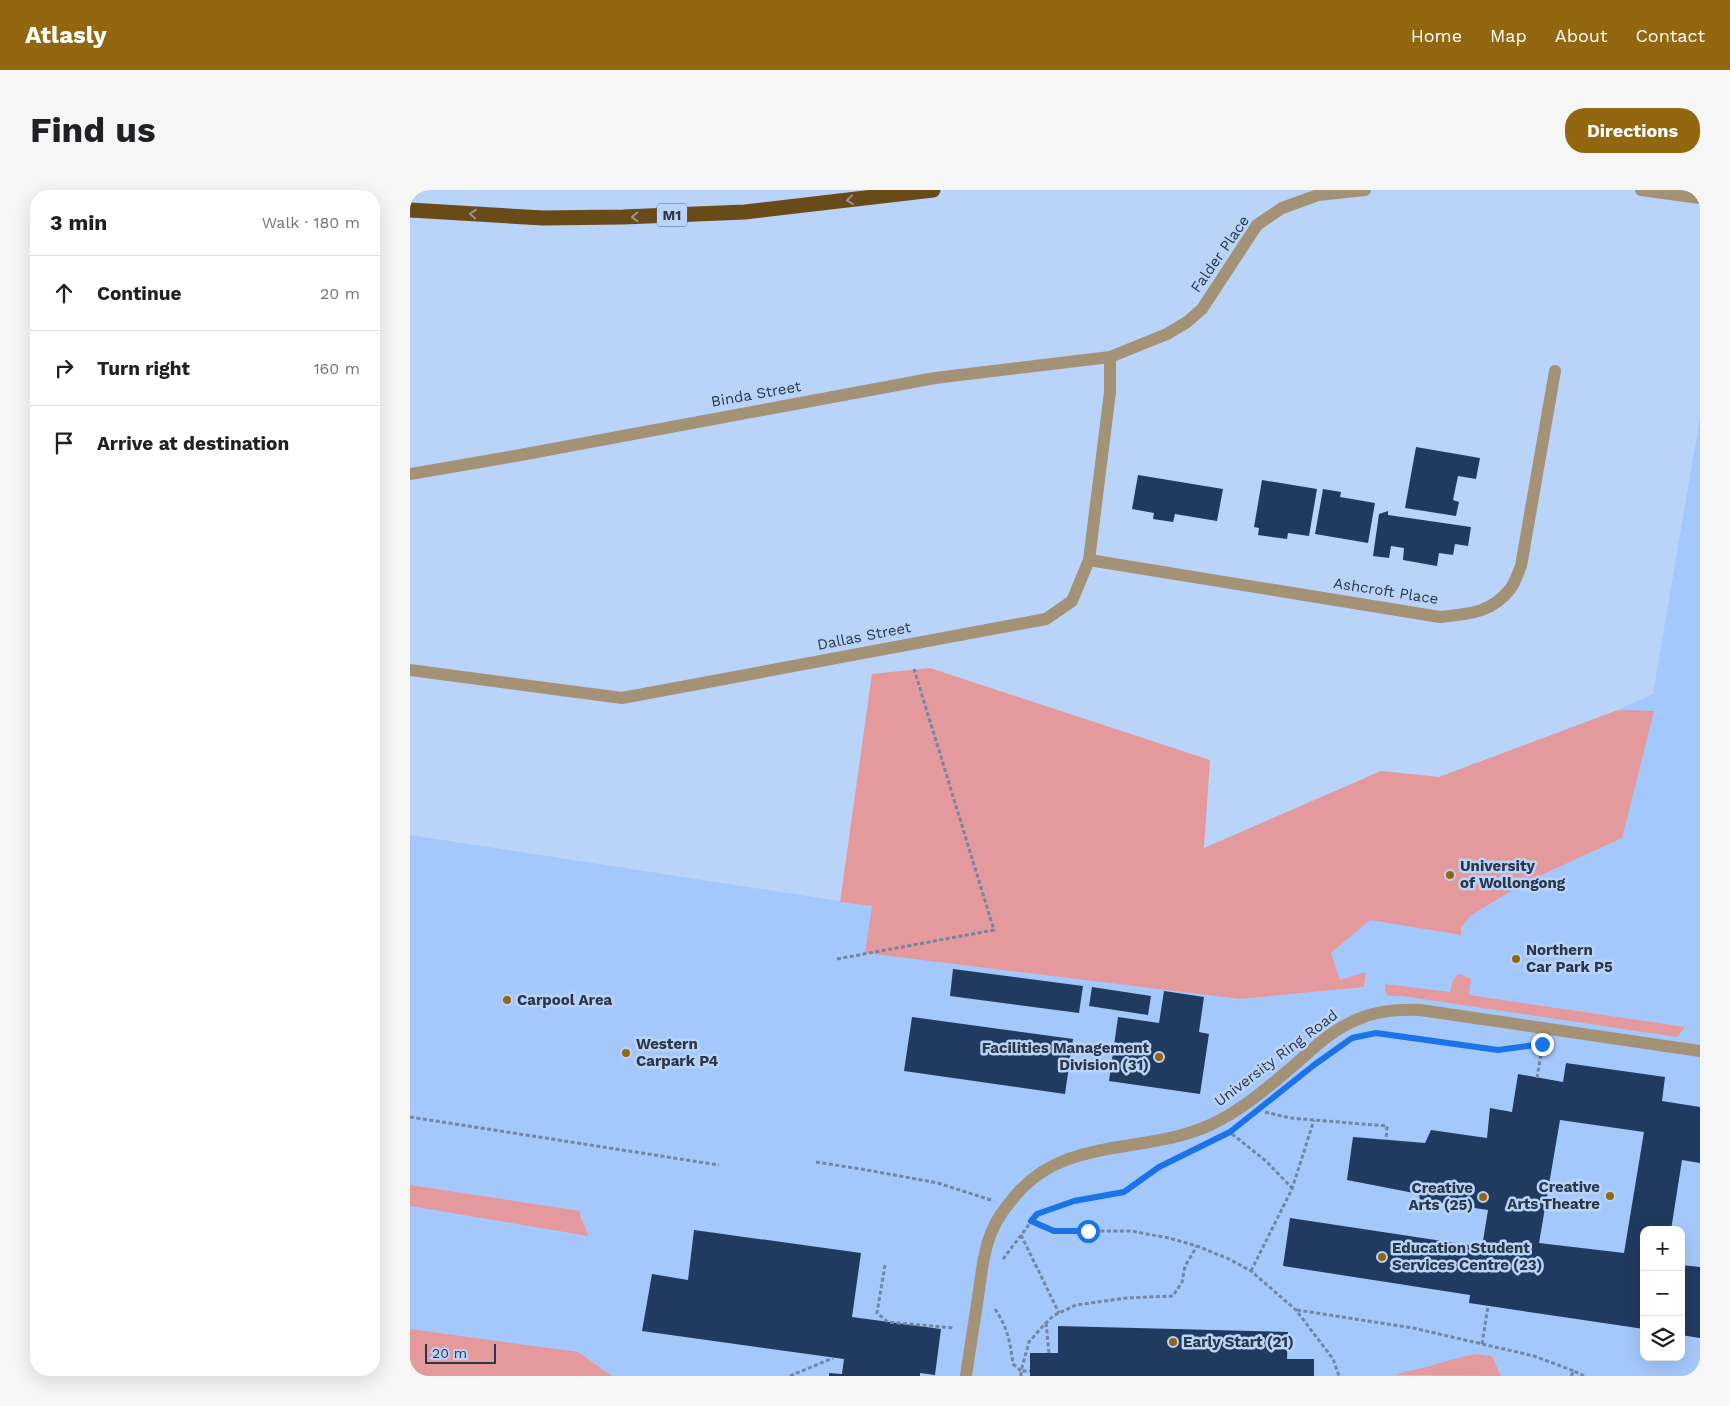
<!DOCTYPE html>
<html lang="en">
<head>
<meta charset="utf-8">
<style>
  body { margin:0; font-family:"Work Sans",sans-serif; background:#f6f6f6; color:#202124 }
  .controls { position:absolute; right:15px; bottom:15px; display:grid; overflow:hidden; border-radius:10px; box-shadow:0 5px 20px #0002 }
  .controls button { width:45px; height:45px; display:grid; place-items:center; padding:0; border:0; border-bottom:1px solid #e0e0e0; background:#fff; color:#202124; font:25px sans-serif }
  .scale { position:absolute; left:15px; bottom:12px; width:71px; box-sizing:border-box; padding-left:5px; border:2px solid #2a3749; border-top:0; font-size:14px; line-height:18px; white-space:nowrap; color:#2a3749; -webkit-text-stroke:4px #bad3f8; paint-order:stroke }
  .stop { position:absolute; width:15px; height:15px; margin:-11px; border:4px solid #1a73e8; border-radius:50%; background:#fff }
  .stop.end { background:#1a73e8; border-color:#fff; box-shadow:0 1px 5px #0008 }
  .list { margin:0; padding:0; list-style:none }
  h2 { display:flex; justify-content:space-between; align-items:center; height:65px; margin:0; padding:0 20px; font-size:21px }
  h2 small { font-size:16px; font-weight:400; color:#757577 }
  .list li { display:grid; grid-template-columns:32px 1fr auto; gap:15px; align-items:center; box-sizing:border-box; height:75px; padding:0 20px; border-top:1px solid #e0e0e0 }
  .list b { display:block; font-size:19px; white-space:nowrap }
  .list em { font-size:16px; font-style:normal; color:#757577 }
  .icon { flex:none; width:28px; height:28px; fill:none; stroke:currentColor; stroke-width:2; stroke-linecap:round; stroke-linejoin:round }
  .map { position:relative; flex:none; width:1290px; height:1186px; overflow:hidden; border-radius:20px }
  header { display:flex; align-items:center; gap:30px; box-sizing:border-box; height:70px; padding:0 25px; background:#926710; color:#fff }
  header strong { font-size:24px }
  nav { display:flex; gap:28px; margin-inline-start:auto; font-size:18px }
  .intro { display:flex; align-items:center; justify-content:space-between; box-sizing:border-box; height:120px; padding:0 30px }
  h1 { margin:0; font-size:35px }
  .button { padding:12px 22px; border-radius:20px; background:#926710; color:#fff; font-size:18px; font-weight:700 }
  main { display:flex; gap:30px; padding:0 30px }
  aside { flex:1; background:#fff; border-radius:20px; box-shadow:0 5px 20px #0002 }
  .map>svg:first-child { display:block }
  .built { fill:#a5c8fc; fill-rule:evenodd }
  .green { fill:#e49a9c }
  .building { fill:#213a60; fill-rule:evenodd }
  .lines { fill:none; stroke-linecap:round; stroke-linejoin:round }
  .path { stroke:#7386a2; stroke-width:3; stroke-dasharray:4 2.5; stroke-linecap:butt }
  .minor { stroke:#a49277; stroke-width:12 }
  .motorway { stroke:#684b18; stroke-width:15 }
  .oneway { stroke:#959693 }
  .route { stroke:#1a73e8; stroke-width:6 }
  .poi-dot { fill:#926710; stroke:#bad3f8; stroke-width:2 }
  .labels { text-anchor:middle; stroke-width:5; stroke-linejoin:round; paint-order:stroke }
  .shield { fill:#bad3f8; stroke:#55667e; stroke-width:1 }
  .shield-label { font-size:14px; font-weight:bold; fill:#2a3749 }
  .street-label { font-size:15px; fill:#2a3749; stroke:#bad3f8 }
  .poi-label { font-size:15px; font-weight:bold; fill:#2a3749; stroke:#bad3f8; text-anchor:start }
</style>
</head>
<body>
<header>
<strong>Atlasly</strong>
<nav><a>Home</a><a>Map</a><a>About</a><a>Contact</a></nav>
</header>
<div class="intro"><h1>Find us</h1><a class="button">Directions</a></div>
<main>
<aside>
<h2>3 min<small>Walk · 180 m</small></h2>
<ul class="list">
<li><svg class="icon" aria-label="ahead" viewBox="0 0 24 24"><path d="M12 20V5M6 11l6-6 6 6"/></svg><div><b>Continue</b></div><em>20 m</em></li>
<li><svg class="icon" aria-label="right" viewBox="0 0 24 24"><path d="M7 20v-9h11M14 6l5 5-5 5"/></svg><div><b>Turn right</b></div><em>160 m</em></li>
<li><svg class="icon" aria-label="arrive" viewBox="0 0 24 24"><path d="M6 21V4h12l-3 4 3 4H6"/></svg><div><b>Arrive at destination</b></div></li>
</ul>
</aside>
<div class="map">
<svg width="1290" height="1186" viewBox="0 0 1290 1186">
  <rect width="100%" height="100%" fill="#bad3f8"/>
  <path class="built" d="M 1290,227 L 1290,1186 L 0,1186 L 0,645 L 462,716 L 780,756 L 971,581 L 1029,587 L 1208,520 L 1243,504 ZM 1234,1040 L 1271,1040 L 1271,1167 L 1234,1167 Z"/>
  <g class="green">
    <polygon points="520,478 800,570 794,658 971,581 1029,587 1208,520 1244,521 1212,648 1114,693 1060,726 1051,738 1051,745 960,730 921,763 930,790 956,782 954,797 830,809 455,763 462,716 430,712 462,484"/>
    <path d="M 1050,784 L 1061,789 L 1059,805 L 1275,837 L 1267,847 L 992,806 L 978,806 L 975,801 L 975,794 L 1040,802 C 1042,794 1042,787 1050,784 Z"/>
    <path d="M 0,995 L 170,1021 C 169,1030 177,1037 178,1046 L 0,1016 Z"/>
    <polygon points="0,1139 168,1162 202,1186 0,1186"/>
    <path d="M 1067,1164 L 1082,1166 L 1091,1186 L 986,1185 C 999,1180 1005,1180 1017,1177 C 1033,1172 1049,1167 1067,1164 Z"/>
  </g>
  <g class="building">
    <polygon points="1006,257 1070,268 1066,289 1048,286 1043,310 1049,312 1046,326 995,318"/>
    <polygon points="728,285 813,299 807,331 765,324 763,332 743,329 744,323 722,319"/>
    <polygon points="852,290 907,299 899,346 878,343 877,349 848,345 849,338 844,337"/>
    <polygon points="913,299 931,302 930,307 965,313 958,353 905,344"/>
    <polygon points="978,321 978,325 1061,337 1058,356 1045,354 1043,365 1029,363 1027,376 993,370 994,358 981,356 979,368 963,366 969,324"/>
    <polygon points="543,779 673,796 669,823 540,806"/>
    <polygon points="682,797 741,806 738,825 679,816"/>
    <polygon points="754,801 794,807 789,842 799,844 790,904 699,891 708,827 749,833"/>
    <polygon points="502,827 663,849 655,904 494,881"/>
    <path d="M 1156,873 L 1255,887 L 1252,911 L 1290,917 L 1290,973 L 1272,970 L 1261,1040 L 1234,1040 L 1234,1139 L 1059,1113 L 1060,1105 L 873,1076 L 880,1028 L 1072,1057 L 1078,1020 L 1010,1010 L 1009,1004 L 937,990 L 943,947 L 1015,953 L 1021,940 L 1077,948 L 1080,918 L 1102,922 L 1108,884 L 1153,892 ZM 1150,930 L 1234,942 L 1214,1063 L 1129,1053 Z"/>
    <polygon points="284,1040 451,1063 442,1127 531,1139 525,1185 510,1183 510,1186 419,1186 419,1183 432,1184 434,1169 232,1141 242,1084 278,1090"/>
    <polygon points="1271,1075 1290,1077 1290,1148 1271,1145"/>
    <polygon points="648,1136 878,1142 877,1169 904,1169 904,1186 620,1186 620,1163 648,1163"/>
  </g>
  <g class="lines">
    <g class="path">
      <polyline points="427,769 584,740 504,479"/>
      <polyline points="967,843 1087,860 1119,856"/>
      <polyline points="1127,888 1132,857"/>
      <polyline points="855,922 880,928 977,936 976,950"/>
      <polyline points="0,927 309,975"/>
      <polyline points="822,944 856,971 882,998"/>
      <polyline points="406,972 451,979 528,993 581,1010"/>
      <polyline points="621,1031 644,1041 721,1041 759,1048 787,1056 819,1069 841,1081 886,1120 923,1169 929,1186"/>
      <polyline points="611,1045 649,1123"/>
      <polyline points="593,1069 627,1024 664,1011 714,1002 749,977 775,964"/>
      <polyline points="475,1075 467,1123 478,1132 544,1138"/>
      <polyline points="841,1081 882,999 904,930"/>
      <path d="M 585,1119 C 598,1138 600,1152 603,1174 L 611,1181 L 619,1152 L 632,1137 L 643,1126 L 666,1115 L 716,1108 L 763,1106 L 772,1092 L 775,1076 L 787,1056"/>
      <polyline points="887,1120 1003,1138 1124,1166 1164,1181"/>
      <polyline points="636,1133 639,1163"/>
      <polyline points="1072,1154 1078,1116"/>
      <polyline points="380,1186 423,1168"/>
      <polyline points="611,1186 611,1181 620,1181"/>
      <polyline points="1161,1186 1164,1181 1174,1186"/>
    </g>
    <g class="minor">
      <polyline points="1231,0 1290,8"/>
      <polyline points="0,284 105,266 525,188 700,167 757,144 777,132 792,119 847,35 872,18 908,5 955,0"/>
      <path d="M 679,370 L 1030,427 C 1059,424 1082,423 1101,398 C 1105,392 1108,383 1111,376 L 1145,181"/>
      <polyline points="0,480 212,508 636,429 662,411 679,370 700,202 700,167"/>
      <path d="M 556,1186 C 560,1157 565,1129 569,1100 C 572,1080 574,1059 582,1041 C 587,1028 596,1017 605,1006 C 656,945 735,965 800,935 C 833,920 862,894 889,871 C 908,854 926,837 951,828 C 970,820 989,819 1010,820 L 1290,861"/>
    </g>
    <polyline class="motorway" points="0,20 133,28 213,27 335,22 523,0"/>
  </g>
  <defs><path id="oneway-chevron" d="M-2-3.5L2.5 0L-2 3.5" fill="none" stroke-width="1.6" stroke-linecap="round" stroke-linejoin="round" transform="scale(1.25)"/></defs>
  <g class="oneway">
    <use href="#oneway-chevron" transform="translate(440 10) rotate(173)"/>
    <use href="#oneway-chevron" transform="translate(63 24) rotate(-176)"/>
    <use href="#oneway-chevron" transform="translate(225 27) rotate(178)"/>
  </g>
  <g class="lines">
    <polyline class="route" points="678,1041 644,1041 621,1031 627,1024 664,1011 714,1002 749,977 820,942 904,875 942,848 966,843 1088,860 1132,854"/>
  </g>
  <g class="poi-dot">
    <circle cx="1040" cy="685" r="5"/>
    <circle cx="1106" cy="769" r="5"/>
    <circle cx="97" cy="810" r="5"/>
    <circle cx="216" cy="863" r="5"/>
    <circle cx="749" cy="867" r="5"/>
    <circle cx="1200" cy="1006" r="5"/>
    <circle cx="1073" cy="1007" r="5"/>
    <circle cx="972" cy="1067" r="5"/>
    <circle cx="763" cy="1152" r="5"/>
  </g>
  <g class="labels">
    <rect class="shield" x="247" y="13.5" width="30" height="23" rx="4"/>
    <g class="shield-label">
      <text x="262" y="30">M1</text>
    </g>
    <g class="street-label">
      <text transform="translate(810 64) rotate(-55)" y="5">Falder Place</text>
      <text transform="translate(346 204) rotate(-10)" y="5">Binda Street</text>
      <text transform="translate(976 401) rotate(9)" y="5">Ashcroft Place</text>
      <text transform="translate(454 446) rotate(-11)" y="5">Dallas Street</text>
      <text transform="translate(866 868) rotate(-37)" y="5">University Ring Road</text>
    </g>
    <g class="poi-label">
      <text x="1050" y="681">University<tspan x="1050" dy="17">of Wollongong</tspan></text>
      <text x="1116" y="765">Northern<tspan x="1116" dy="17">Car Park P5</tspan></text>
      <text x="107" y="815">Carpool Area</text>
      <text x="226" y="859">Western<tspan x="226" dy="17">Carpark P4</tspan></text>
      <text x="739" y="863" text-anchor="end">Facilities Management<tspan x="739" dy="17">Division (31)</tspan></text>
      <text x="1190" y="1002" text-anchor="end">Creative<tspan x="1190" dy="17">Arts Theatre</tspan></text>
      <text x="1063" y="1003" text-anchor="end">Creative<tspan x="1063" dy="17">Arts (25)</tspan></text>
      <text x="982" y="1063">Education Student<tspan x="982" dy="17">Services Centre (23)</tspan></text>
      <text x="773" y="1157">Early Start (21)</text>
    </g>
  </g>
</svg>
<div class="controls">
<button>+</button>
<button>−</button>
<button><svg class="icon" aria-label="layers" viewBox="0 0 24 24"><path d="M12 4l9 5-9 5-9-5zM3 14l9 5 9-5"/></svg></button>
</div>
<div class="scale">20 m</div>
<div class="stop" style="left:678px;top:1041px"></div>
<div class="stop end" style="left:1132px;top:854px"></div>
</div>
</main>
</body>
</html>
